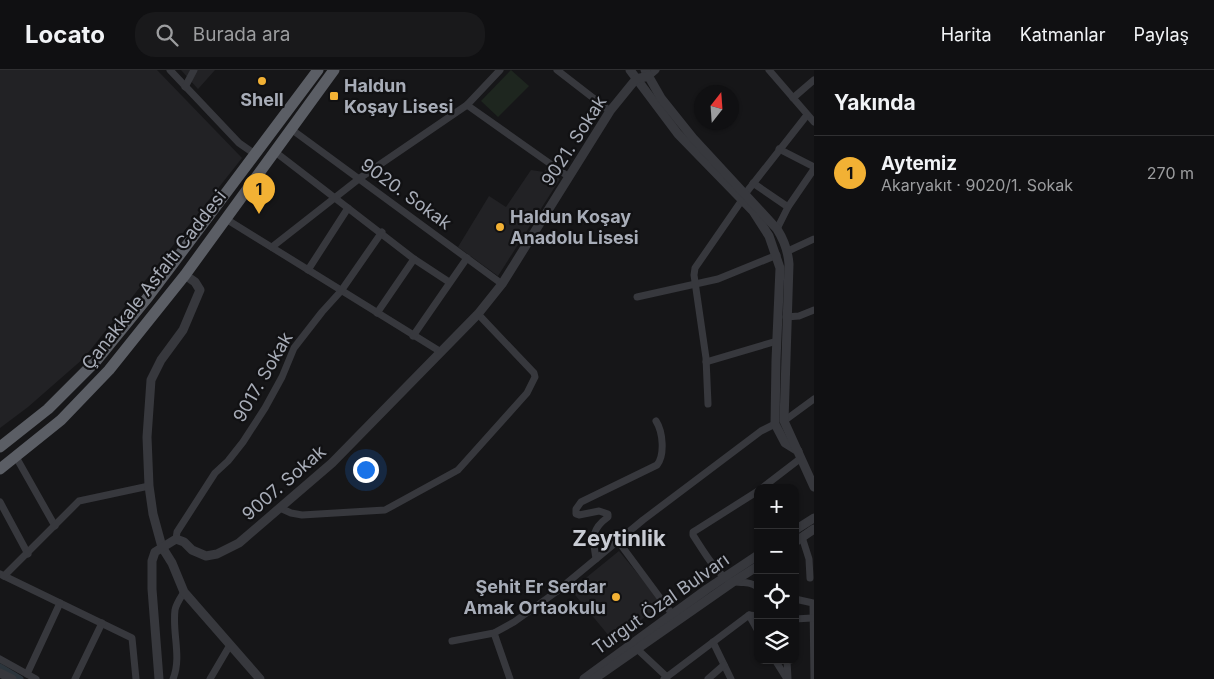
<!DOCTYPE html>
<html lang="tr">
<head>
<meta charset="utf-8">
<style>
  body { margin:0; font-family:Inter,sans-serif; background:#19191b; color:#f1f3f6 }
  .controls { position:absolute; right:15px; bottom:15px; display:grid; overflow:hidden; border-radius:10px; box-shadow:0 1px 4px #0004 }
  .controls button { width:45px; height:45px; display:grid; place-items:center; padding:0; border:0; border-bottom:1px solid #303032; background:#101012; color:#f1f3f6; font:25px sans-serif }
  .compass { position:absolute; left:694px; top:15px; width:45px; height:45px; border-radius:50%; background:#101012; box-shadow:0 1px 4px #0004; rotate:17deg }
  .you { position:absolute; left:365px; top:399px; width:18px; height:18px; margin:-12px; border:4px solid #fff; border-radius:50%; background:#1a73e8; box-shadow:0 0 0 8px #1a73e833 }
  .badge { display:grid; place-items:center; width:32px; height:32px; border-radius:50%; background:#f2b134; color:#111; font-size:16px; font-weight:700 }
  .pin { position:absolute; translate:-50% -41px; filter:drop-shadow(0 1px 2px #0008) }
  .pin::after { content:''; position:absolute; top:26px; width:18px; height:15px; background:inherit; clip-path:polygon(0 0,100% 0,50% 100%) }
  .list { margin:0; padding:0; list-style:none }
  h2 { display:flex; justify-content:space-between; align-items:center; height:65px; margin:0; padding:0 20px; font-size:21px }
  h2 small { font-size:16px; font-weight:400; color:#9c9d9f }
  .list li { display:grid; grid-template-columns:32px 1fr auto; gap:15px; align-items:center; box-sizing:border-box; height:75px; padding:0 20px; border-top:1px solid #303032 }
  .list b { display:block; font-size:19px; white-space:nowrap }
  .list p { margin:0; font-size:16px; white-space:nowrap; color:#9c9d9f }
  .list em { font-size:16px; font-style:normal; color:#9c9d9f }
  .icon { flex:none; width:28px; height:28px; fill:none; stroke:currentColor; stroke-width:2; stroke-linecap:round; stroke-linejoin:round }
  .map { position:relative; flex:none; width:814px; height:609px; overflow:hidden }
  header { display:flex; align-items:center; gap:30px; box-sizing:border-box; height:70px; padding:0 25px; background:#101012; border-bottom:1px solid #303032 }
  header strong { font-size:24px }
  nav { display:flex; gap:28px; margin-inline-start:auto; font-size:18px }
  .search { width:350px; height:45px; background:#19191b; display:flex; align-items:center; gap:12px; box-sizing:border-box; padding:0 18px; border-radius:20px; color:#9c9d9f; font-size:19px }
  main { display:flex }
  aside { flex:1; background:#101012 }
  .map>svg:first-child { display:block }
  .built { fill:#222225 }
  .green { fill:#1e261f }
  .lines { fill:none; stroke-linecap:round; stroke-linejoin:round }
  .canal { stroke:#2c353c; stroke-width:7 }
  .minor { stroke:#37383d; stroke-width:7 }
  .tertiary { stroke:#37383d; stroke-width:9 }
  .trunk { stroke:#5b5e65; stroke-width:11 }
  .poi-dot { fill:#f2b134; stroke:#111113; stroke-width:2 }
  .labels { text-anchor:middle; stroke-width:4.5; stroke-linejoin:round; paint-order:stroke }
  .poi-label { font-size:18px; font-weight:bold; fill:#a8adb8; stroke:#111113; text-anchor:start }
  .street-label { font-size:18px; fill:#a8adb8; stroke:#111113 }
  .district-label { font-size:22px; font-weight:bold; fill:#c9ccd4; stroke:#111113 }
</style>
</head>
<body>
<header>
<strong>Locato</strong>
<div class="search"><svg class="icon" aria-label="search" viewBox="0 0 24 24"><circle cx="10" cy="10" r="6"/><path d="M15 15l6 6"/></svg>Burada ara</div>
<nav><a>Harita</a><a>Katmanlar</a><a>Paylaş</a></nav>
</header>
<main>
<div class="map">
<svg width="814" height="609" viewBox="0 0 814 609">
  <rect width="100%" height="100%" fill="#161618"/>
  <g class="built">
    <polygon points="0,0 157,0 242,88 84,288 28,337 0,358"/>
    <polygon points="181,0 215,0 198,19"/>
    <polygon points="547,98 560,109 498,206 458,177 489,126 506,137 531,100 544,102"/>
    <polygon points="619,481 662,533 614,572 571,520"/>
  </g>
  <polygon class="green" points="511,0 529,16 498,47 481,31"/>
  <g class="lines">
    <polyline class="canal" points="0,597 20,609"/>
    <g class="minor">
      <polyline points="170,0 239,73 255,84"/>
      <polyline points="557,0 610,41"/>
      <polyline points="769,0 814,52"/>
      <polyline points="649,6 656,0"/>
      <polyline points="185,17 194,0"/>
      <polyline points="793,28 814,10"/>
      <polyline points="467,35 569,107"/>
      <polyline points="291,59 502,214"/>
      <polyline points="779,79 814,97"/>
      <polyline points="274,81 414,189 449,212"/>
      <polyline points="753,113 788,137"/>
      <polyline points="745,124 807,45"/>
      <polyline points="226,149 441,282"/>
      <polyline points="777,159 788,137 814,99"/>
      <polyline points="272,177 360,108 467,35 500,0"/>
      <polyline points="788,181 814,169"/>
      <polyline points="308,200 348,138"/>
      <polyline points="637,227 718,209 777,185"/>
      <polyline points="377,243 414,189"/>
      <polyline points="786,247 799,246 814,240"/>
      <polyline points="413,266 467,188"/>
      <polyline points="706,292 777,271"/>
      <polyline points="708,334 706,288 694,205 695,198 742,130"/>
      <polyline points="784,351 814,329"/>
      <polyline points="16,387 55,456"/>
      <polyline points="762,418 801,388"/>
      <path d="M 758,421 L 698,459 L 693,462 L 693,465 C 701,477 718,507 731,511 C 742,515 745,509 758,517"/>
      <polyline points="0,432 28,484"/>
      <polyline points="280,438 291,443 302,445 385,440 458,400 527,323 535,307 534,303 478,244"/>
      <polyline points="802,467 809,489 810,508"/>
      <polyline points="176,469 177,462 215,403 228,391 243,372 265,338 282,307 294,278 322,242 341,221 382,162"/>
      <polyline points="618,471 672,544"/>
      <path d="M 596,489 C 593,469 590,460 608,447 L 608,444 L 599,441 L 579,445 L 576,444 L 576,439 L 581,432 L 657,395 C 665,385 663,362 656,351"/>
      <polyline points="0,504 132,568 136,609"/>
      <polyline points="4,506 79,431 149,416"/>
      <polyline points="795,529 813,533 814,609"/>
      <polyline points="749,545 758,561"/>
      <polyline points="795,549 812,548"/>
      <polyline points="494,563 510,609"/>
      <polyline points="452,571 494,563 514,552 556,522 643,450 761,361 775,354"/>
      <polyline points="713,572 731,609"/>
      <polyline points="635,577 667,607"/>
      <polyline points="0,589 36,609"/>
      <polyline points="775,590 787,609"/>
      <polyline points="787,590 788,609"/>
      <polyline points="27,604 60,533"/>
      <polyline points="75,609 102,553"/>
      <path d="M 173,609 C 182,587 172,563 175,540 C 176,534 181,527 184,522"/>
      <polyline points="210,609 230,575"/>
      <polyline points="664,609 749,545 758,546"/>
      <polyline points="708,609 724,595"/>
    </g>
    <g class="tertiary">
      <polyline points="630,0 678,64 753,141 769,166 780,198 776,290 775,354 785,373 798,381"/>
      <path d="M 645,0 L 661,28 L 693,68 L 777,159 C 784,170 788,181 789,194 L 784,351 L 814,417"/>
      <polyline points="185,205 195,212 200,220 183,260 161,290 151,310 147,367 149,416 153,444 162,477 172,493 184,522 260,609"/>
      <polyline points="795,460 814,448"/>
      <polyline points="795,472 814,459"/>
      <polyline points="0,603 12,609"/>
      <polyline points="159,609 152,519 152,491 155,482 176,469 184,472 192,480 206,486 217,484 239,473 332,393 478,244 502,214 610,41 636,9 649,6"/>
      <polyline points="584,609 707,519 758,485"/>
      <polyline points="594,609 733,512 758,496"/>
    </g>
    <g class="trunk">
      <polyline points="0,377 48,339 96,291 148,227 318,0"/>
      <polyline points="0,399 61,350 109,300 185,205 334,0"/>
    </g>
  </g>
  <g class="poi-dot">
    <circle cx="262" cy="11" r="5"/>
    <rect x="329" y="21" width="10" height="10" rx="2.5"/>
    <circle cx="500" cy="157" r="5"/>
    <circle cx="616" cy="527" r="5"/>
  </g>
  <g class="labels">
    <g class="poi-label">
      <text x="344" y="22">Haldun<tspan x="344" dy="21">Koşay Lisesi</tspan></text>
      <text x="262" y="36" text-anchor="middle">Shell</text>
      <text x="510" y="153">Haldun Koşay<tspan x="510" dy="21">Anadolu Lisesi</tspan></text>
      <text x="606" y="523" text-anchor="end">Şehit Er Serdar<tspan x="606" dy="21">Amak Ortaokulu</tspan></text>
    </g>
    <g class="street-label">
      <text transform="translate(574 71) rotate(-57)" y="6">9021. Sokak</text>
      <text transform="translate(406 124) rotate(36)" y="6">9020. Sokak</text>
      <text transform="translate(154 210) rotate(-52)" y="6">Çanakkale Asfaltı Caddesi</text>
      <text transform="translate(263 307) rotate(-60)" y="6">9017. Sokak</text>
      <text transform="translate(284 413) rotate(-41)" y="6">9007. Sokak</text>
      <text transform="translate(661 534) rotate(-35)" y="6">Turgut Özal Bulvarı</text>
    </g>
    <g class="district-label">
      <text x="619" y="476">Zeytinlik</text>
    </g>
  </g>
</svg>
<div class="controls">
<button>+</button>
<button>−</button>
<button><svg class="icon" aria-label="locate" viewBox="0 0 24 24"><circle cx="12" cy="12" r="6"/><path d="M12 2v4M12 18v4M2 12h4M18 12h4"/></svg></button>
<button><svg class="icon" aria-label="layers" viewBox="0 0 24 24"><path d="M12 4l9 5-9 5-9-5zM3 14l9 5 9-5"/></svg></button>
</div>
<svg class="compass" viewBox="-18 -18 36 36"><path d="M0-13l5 13h-10z" fill="#e53935"/><path d="M0 13l5-13h-10z" fill="#9c9d9f"/></svg>
<div class="you"></div>
<div class="pin badge" style="left:259px;top:144px">1</div>
</div>
<aside>
<h2>Yakında<small></small></h2>
<ul class="list">
<li><span class="badge">1</span><div><b>Aytemiz</b><p>Akaryakıt · 9020/1. Sokak</p></div><em>270 m</em></li>
</ul>
</aside>
</main>
</body>
</html>
